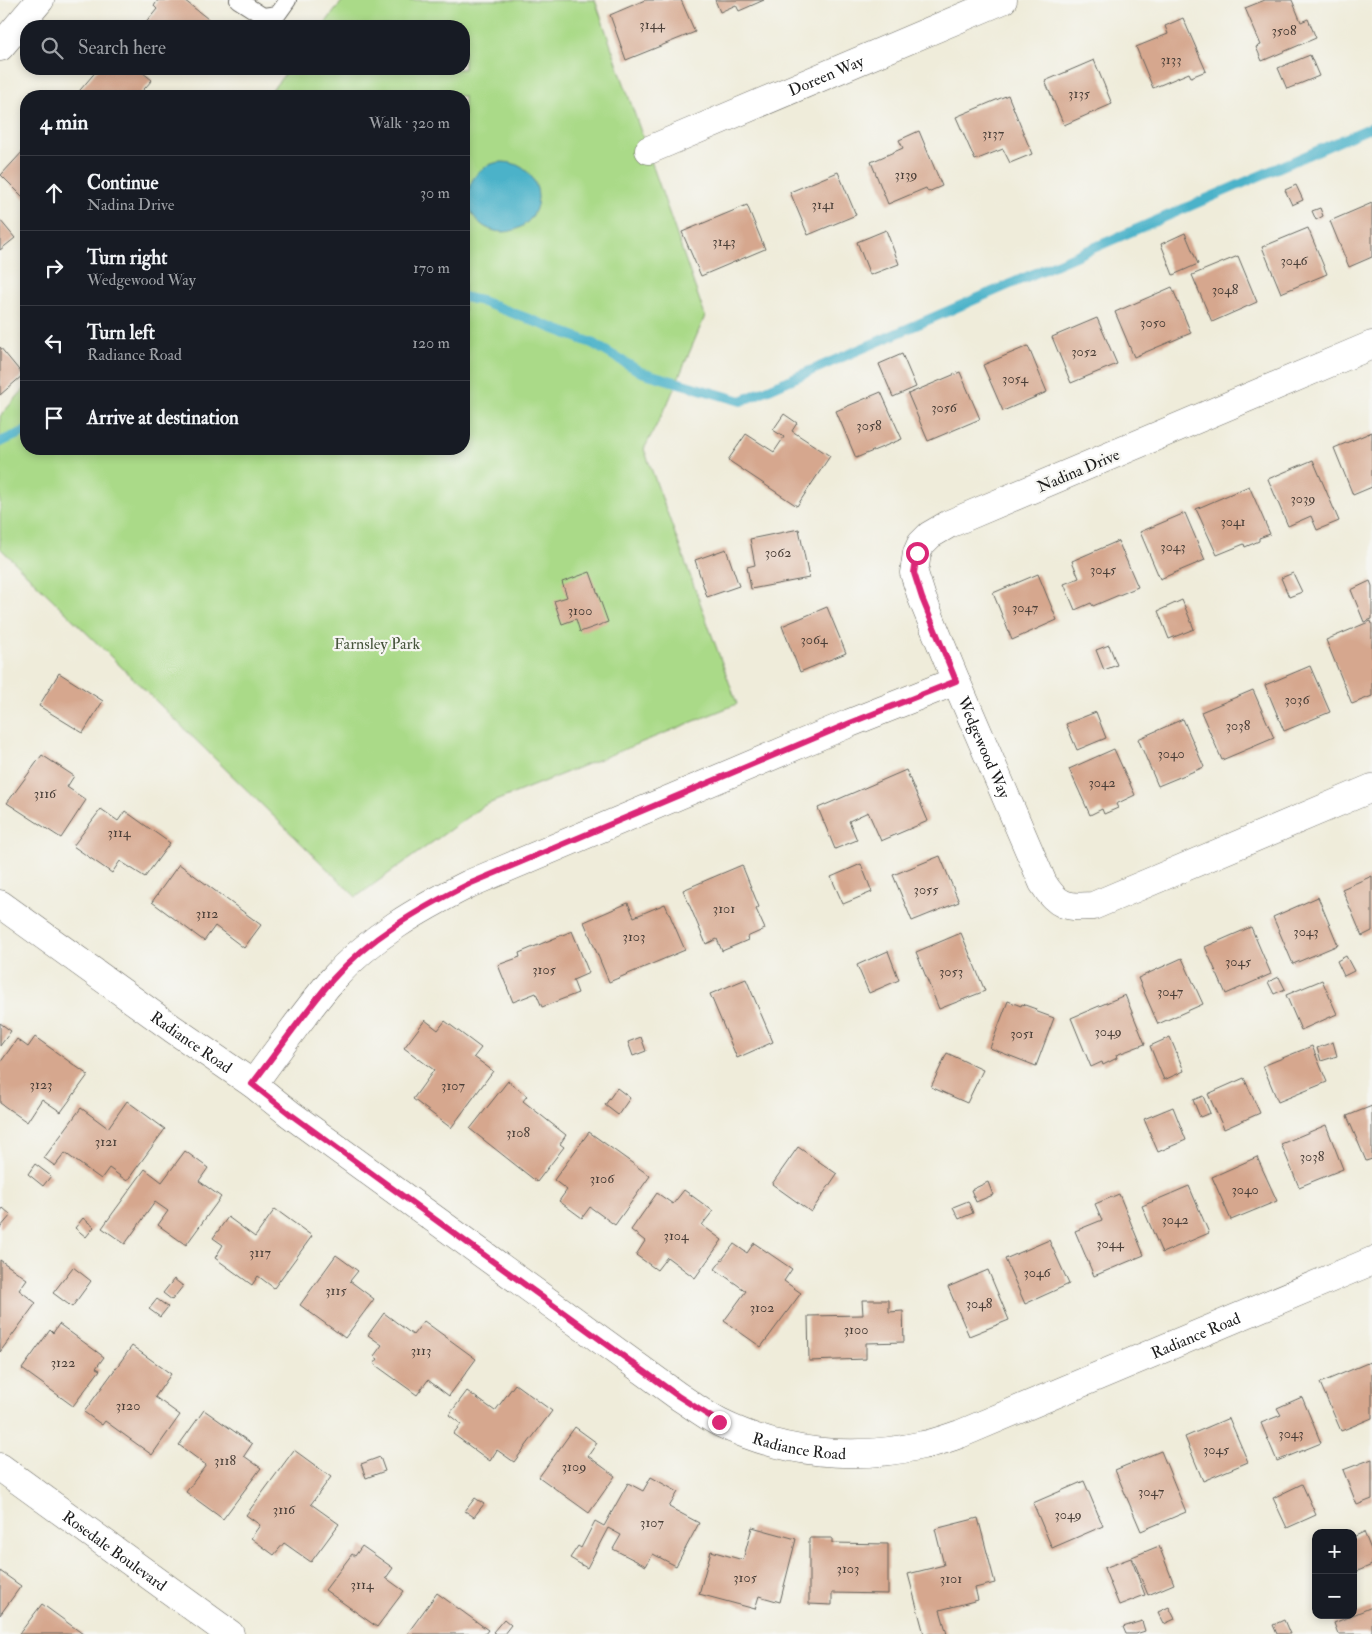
<!DOCTYPE html>
<html lang="en">
<head>
<meta charset="utf-8">
<style>
  body { margin:0; font-family:"IM FELL Double Pica",serif; background:#20242c; color:#f1f3f6 }
  .controls { position:absolute; right:15px; bottom:15px; display:grid; overflow:hidden; border-radius:10px; box-shadow:0 2px 8px #0003 }
  .controls button { width:45px; height:45px; display:grid; place-items:center; padding:0; border:0; border-bottom:1px solid #363941; background:#171b24; color:#f1f3f6; font:25px sans-serif }
  .stop { position:absolute; width:15px; height:15px; margin:-11px; border:4px solid #db2777; border-radius:50%; background:#fff }
  .stop.end { background:#db2777; border-color:#fff; box-shadow:0 1px 5px #0008 }
  .list { margin:0; padding:0; list-style:none }
  h2 { display:flex; justify-content:space-between; align-items:center; height:65px; margin:0; padding:0 20px; font-size:21px }
  h2 small { font-size:16px; font-weight:400; color:#9ea1a6 }
  .list li { display:grid; grid-template-columns:32px 1fr auto; gap:15px; align-items:center; box-sizing:border-box; height:75px; padding:0 20px; border-top:1px solid #363941 }
  .list b { display:block; font-size:19px; white-space:nowrap }
  .list p { margin:0; font-size:16px; white-space:nowrap; color:#9ea1a6 }
  .list em { font-size:16px; font-style:normal; color:#9ea1a6 }
  .icon { flex:none; width:28px; height:28px; fill:none; stroke:currentColor; stroke-width:2; stroke-linecap:round; stroke-linejoin:round }
  .map { position:relative; flex:none; width:1372px; height:1634px; overflow:hidden }
  .search { position:absolute; background:#171b24; box-shadow:0 2px 8px #0003; left:20px; top:20px; width:450px; height:55px; display:flex; align-items:center; gap:12px; box-sizing:border-box; padding:0 18px; border-radius:20px; color:#9ea1a6; font-size:19px }
  .panel { position:absolute; background:#171b24; box-shadow:0 2px 8px #0003; left:20px; top:90px; width:450px; height:365px; border-radius:20px }
  .map>svg:first-child { display:block }
  .green { fill:#aada88; stroke:#637b52 }
  .water { fill:#4bb2c9; stroke:#346772 }
  .lines { fill:none; stroke-linecap:round; stroke-linejoin:round }
  .stream { stroke:#4bb2c9; stroke-width:10 }
  .building { fill:#d6a78e }
  .service-casing { stroke:#66655e; stroke-width:18 }
  .minor-casing { stroke:#66655e; stroke-width:29 }
  .service { stroke:#fff; stroke-width:16 }
  .minor { stroke:#fff; stroke-width:28 }
  .route { stroke:#db2777; stroke-width:6 }
  .labels { text-anchor:middle; stroke-width:4.5; stroke-linejoin:round; paint-order:stroke }
  .number-label { font-size:14px; fill:#4a3f38 }
  .street-label { font-size:16px; fill:#1c1c1c; stroke:#f6f6f2 }
  .park-label { font-size:16px; fill:#47553c; stroke:#f6f6f2 }
</style>
</head>
<body>
<div class="map">
<svg width="1372" height="1634" viewBox="0 0 1372 1634">
  <rect width="100%" height="100%" fill="#f6f6f2"/>
  <filter id="ink" filterUnits="userSpaceOnUse"><feTurbulence type="fractalNoise" baseFrequency=".02" numOctaves="2"/><feDisplacementMap in="SourceGraphic" scale="10" xChannelSelector="R" yChannelSelector="G"/><feConvolveMatrix kernelMatrix="1 2 1 2 8 2 1 2 1" color-interpolation-filters="sRGB"/></filter>
  <filter id="wash" filterUnits="userSpaceOnUse"><feTurbulence type="fractalNoise" baseFrequency=".0096" numOctaves="4" result="noise"/><feDisplacementMap in="SourceGraphic" scale="20" xChannelSelector="R" yChannelSelector="G"/><feGaussianBlur stdDeviation="1.12" result="paint"/><feColorMatrix in="noise" values="0 0 0 0 0 0 0 0 0 0 0 0 0 0 0 0 0 1.4 0 .05"/><feComposite in="paint" operator="in"/></filter>
  <g filter="url(#wash)">
    <rect width="100%" height="100%" fill="#efecda"/>
    <polygon class="green" points="343,0 595,0 705,316 667,405 644,449 737,704 483,806 356,897 0,548 0,416 26,387 26,449 464,449 464,96 267,96 289,69 464,69 464,26 323,26"/>
    <circle class="water" cx="503" cy="197" r="35"/>
    <g class="lines">
      <g class="stream">
        <polyline points="464,297 481,301 592,343 641,372 741,401 1372,127"/>
        <polyline points="0,442 26,431"/>
      </g>
    </g>
    <g id="blocks">
      <g class="building">
        <polygon points="158,0 184,0 217,26 145,26 144,25 157,9 154,6"/>
        <polygon points="645,0 681,0 695,32 626,60 610,15"/>
        <polygon points="715,0 764,0 739,11 736,5 720,12"/>
        <polygon points="1265,0 1292,0 1301,22 1308,19 1316,38 1262,61 1256,47 1261,45 1245,8"/>
        <polygon points="1183,18 1206,71 1191,77 1189,73 1153,88 1136,47 1168,34 1165,26"/>
        <polygon points="1310,55 1319,76 1287,89 1278,68"/>
        <polygon points="1094,60 1112,104 1064,125 1045,81"/>
        <polygon points="98,69 138,69 152,80 138,96 75,96"/>
        <polygon points="1008,95 1032,154 1010,163 1003,149 975,160 956,117"/>
        <polygon points="919,131 942,186 928,192 926,188 888,204 871,162 903,148 899,140"/>
        <polygon points="26,141 26,200 1,175 24,150 21,147"/>
        <polygon points="838,172 856,215 808,235 790,192"/>
        <polygon points="1296,185 1303,200 1292,205 1285,190"/>
        <polygon points="1372,203 1372,257 1349,267 1330,221"/>
        <polygon points="747,205 765,249 701,276 682,232"/>
        <polygon points="1320,208 1323,216 1316,220 1312,211"/>
        <polygon points="0,220 15,238 0,250"/>
        <polygon points="1308,228 1327,274 1281,293 1262,247"/>
        <polygon points="886,230 899,264 870,275 857,242"/>
        <polygon points="1185,233 1198,264 1173,275 1161,244"/>
        <polygon points="1238,256 1257,302 1212,322 1192,275"/>
        <polygon points="1172,287 1191,333 1134,357 1115,312"/>
        <polygon points="1097,318 1117,364 1071,383 1052,337"/>
        <polygon points="1028,346 1047,392 1003,411 983,365"/>
        <polygon points="0,347 23,375 0,395"/>
        <polygon points="902,354 916,387 893,397 879,364"/>
        <polygon points="960,372 980,419 928,441 908,394"/>
        <polygon points="881,392 902,439 856,458 836,411"/>
        <polygon points="784,414 797,423 792,431 830,456 797,506 728,460 746,434 774,452 784,437 773,430"/>
        <polygon points="1372,432 1372,487 1353,495 1334,448"/>
        <polygon points="1313,460 1339,521 1317,530 1311,516 1288,526 1268,479"/>
        <polygon points="1249,486 1270,534 1259,538 1259,541 1245,547 1244,544 1217,555 1196,509"/>
        <polygon points="1185,513 1205,560 1160,579 1140,532"/>
        <polygon points="799,529 809,578 751,589 747,567 755,565 750,539"/>
        <polygon points="1118,541 1138,587 1093,606 1091,603 1075,610 1064,584 1079,578 1072,561"/>
        <polygon points="726,549 739,586 707,597 695,560"/>
        <polygon points="590,572 608,622 580,632 576,619 562,624 554,601 567,597 562,582"/>
        <polygon points="1293,573 1302,592 1289,597 1281,578"/>
        <polygon points="1038,574 1057,620 1012,640 993,593"/>
        <polygon points="1370,581 1372,586 1372,619 1364,622 1351,590"/>
        <polygon points="1182,600 1194,629 1169,639 1158,611"/>
        <polygon points="827,607 846,653 800,672 782,626"/>
        <polygon points="1371,621 1372,624 1372,696 1352,704 1326,640"/>
        <polygon points="1109,645 1117,665 1104,670 1096,650"/>
        <polygon points="1310,666 1330,712 1284,731 1265,685"/>
        <polygon points="59,673 103,701 83,733 39,706"/>
        <polygon points="1253,690 1274,738 1222,760 1201,712"/>
        <polygon points="1096,712 1106,738 1077,750 1066,724"/>
        <polygon points="1183,719 1204,767 1158,786 1138,739"/>
        <polygon points="1114,749 1135,795 1116,804 1118,808 1104,814 1102,809 1090,815 1069,769"/>
        <polygon points="42,755 74,776 67,787 86,800 61,838 7,803"/>
        <polygon points="906,770 928,821 881,841 868,812 849,821 857,840 835,849 818,808"/>
        <polygon points="101,809 118,821 125,811 170,843 145,877 120,861 112,873 73,846"/>
        <polygon points="940,856 959,902 912,921 893,875"/>
        <polygon points="179,864 261,925 244,948 215,926 204,941 152,902"/>
        <polygon points="861,864 872,892 843,904 831,877"/>
        <polygon points="742,865 759,907 756,909 765,929 747,937 748,940 722,951 717,939 706,944 683,890"/>
        <polygon points="1372,876 1372,931 1362,936 1342,889"/>
        <polygon points="1318,897 1338,945 1293,964 1273,917"/>
        <polygon points="628,903 634,917 665,904 685,950 609,982 584,922"/>
        <polygon points="1251,927 1271,974 1226,994 1205,947"/>
        <polygon points="572,931 589,973 573,980 578,993 542,1007 536,993 513,1002 498,965 520,957 519,953"/>
        <polygon points="961,933 985,991 939,1009 916,952"/>
        <polygon points="888,951 899,980 869,993 857,965"/>
        <polygon points="1346,956 1354,971 1344,976 1337,961"/>
        <polygon points="1182,958 1203,1004 1158,1024 1138,978"/>
        <polygon points="1279,977 1285,989 1274,994 1268,982"/>
        <polygon points="746,979 773,1042 737,1058 710,994"/>
        <polygon points="1322,980 1337,1014 1301,1030 1286,995"/>
        <polygon points="1125,995 1145,1044 1116,1055 1117,1058 1103,1065 1102,1062 1091,1067 1071,1018"/>
        <polygon points="1008,1001 1021,1006 1022,1004 1036,1009 1035,1011 1054,1018 1036,1066 990,1048"/>
        <polygon points="425,1020 438,1030 445,1021 481,1048 474,1057 493,1071 451,1128 413,1099 434,1070 404,1048"/>
        <polygon points="0,1023 11,1031 0,1046"/>
        <polygon points="35,1037 88,1075 61,1112 42,1099 27,1122 0,1103 0,1063 17,1039 28,1047"/>
        <polygon points="641,1037 646,1051 633,1056 628,1042"/>
        <polygon points="1170,1037 1184,1071 1164,1080 1150,1046"/>
        <polygon points="1333,1042 1337,1056 1321,1061 1317,1048"/>
        <polygon points="1312,1046 1327,1082 1278,1102 1263,1066"/>
        <polygon points="947,1053 983,1070 967,1103 931,1087"/>
        <polygon points="1244,1078 1260,1113 1224,1129 1208,1094"/>
        <polygon points="508,1081 527,1096 523,1101 566,1135 560,1144 564,1147 537,1182 470,1129"/>
        <polygon points="617,1088 630,1098 618,1115 605,1105"/>
        <polygon points="1203,1096 1210,1113 1200,1117 1193,1100"/>
        <polygon points="127,1101 165,1129 127,1181 109,1168 101,1179 65,1153 55,1166 44,1158 81,1108 108,1128"/>
        <polygon points="1372,1106 1372,1159 1366,1161 1347,1116"/>
        <polygon points="1173,1107 1186,1140 1158,1152 1144,1119"/>
        <polygon points="1326,1125 1343,1169 1299,1187 1281,1144"/>
        <polygon points="589,1132 650,1176 615,1225 590,1207 582,1218 559,1201 567,1190 554,1180"/>
        <polygon points="798,1147 837,1174 811,1212 772,1184"/>
        <polygon points="185,1151 208,1168 199,1181 221,1197 186,1245 158,1225 168,1211 155,1202 125,1244 102,1228 145,1169 162,1182"/>
        <polygon points="1257,1157 1277,1201 1231,1220 1212,1177"/>
        <polygon points="35,1164 51,1176 43,1186 28,1174"/>
        <polygon points="988,1182 993,1195 976,1202 971,1190"/>
        <polygon points="1189,1186 1209,1233 1162,1253 1142,1206"/>
        <polygon points="684,1190 713,1211 702,1225 722,1240 695,1278 667,1257 657,1270 636,1255 645,1241 631,1230 657,1193 673,1204"/>
        <polygon points="1119,1194 1144,1255 1094,1276 1075,1231 1102,1220 1095,1204"/>
        <polygon points="968,1201 973,1213 959,1219 953,1207"/>
        <polygon points="3,1208 11,1215 0,1228 0,1212"/>
        <polygon points="275,1209 312,1236 274,1288 258,1276 252,1285 215,1258 223,1245 213,1238 228,1217 255,1237"/>
        <polygon points="83,1218 94,1227 86,1237 75,1228"/>
        <polygon points="1049,1240 1069,1284 1025,1304 1005,1259"/>
        <polygon points="754,1243 792,1269 784,1281 801,1293 761,1347 724,1321 746,1291 715,1269 734,1244 747,1253"/>
        <polygon points="336,1255 358,1271 350,1281 374,1299 345,1338 300,1305"/>
        <polygon points="0,1260 27,1279 19,1290 36,1303 0,1352"/>
        <polygon points="73,1267 91,1281 72,1307 53,1293"/>
        <polygon points="988,1270 1009,1320 969,1336 948,1287"/>
        <polygon points="174,1279 183,1286 172,1300 163,1293"/>
        <polygon points="157,1299 168,1307 160,1317 149,1309"/>
        <polygon points="862,1300 889,1300 889,1312 903,1311 904,1342 866,1343 866,1359 809,1361 808,1316 863,1315"/>
        <polygon points="384,1313 413,1335 424,1321 476,1359 449,1396 428,1380 417,1395 374,1364 378,1359 374,1356 382,1345 368,1335"/>
        <polygon points="59,1324 104,1357 96,1368 100,1370 73,1406 22,1369 50,1330 53,1333"/>
        <polygon points="132,1346 171,1374 155,1397 180,1415 152,1455 105,1421 102,1425 84,1412"/>
        <polygon points="1370,1362 1372,1367 1372,1418 1341,1431 1320,1383"/>
        <polygon points="515,1384 552,1411 514,1462 497,1450 490,1461 453,1434 461,1424 449,1415 467,1391 495,1411"/>
        <polygon points="1302,1397 1321,1443 1277,1461 1261,1423 1281,1415 1277,1408"/>
        <polygon points="204,1410 252,1444 244,1456 261,1468 223,1519 186,1492 206,1465 179,1445"/>
        <polygon points="1229,1418 1248,1462 1203,1481 1185,1437"/>
        <polygon points="575,1427 597,1443 588,1456 615,1476 589,1513 539,1477"/>
        <polygon points="294,1450 331,1477 311,1504 339,1524 311,1562 284,1543 274,1555 251,1538 260,1525 246,1515"/>
        <polygon points="1161,1451 1186,1512 1141,1531 1115,1470"/>
        <polygon points="380,1457 385,1471 366,1478 361,1464"/>
        <polygon points="1372,1459 1372,1499 1357,1505 1343,1470"/>
        <polygon points="651,1477 678,1492 669,1507 699,1523 676,1566 653,1554 646,1566 613,1549 621,1535 608,1528 587,1568 570,1558 578,1546 581,1548 595,1521 604,1526 628,1483 643,1491"/>
        <polygon points="1084,1481 1103,1526 1052,1548 1033,1503"/>
        <polygon points="1302,1484 1316,1515 1287,1528 1273,1498"/>
        <polygon points="475,1498 484,1504 474,1517 465,1511"/>
        <polygon points="978,1518 995,1583 975,1588 978,1600 940,1610 947,1634 924,1634 908,1574 944,1565 935,1529"/>
        <polygon points="752,1527 796,1539 780,1602 759,1596 755,1609 699,1594 711,1551 743,1560"/>
        <polygon points="1364,1532 1372,1552 1372,1565 1353,1573 1353,1537"/>
        <polygon points="809,1538 832,1538 832,1543 888,1544 888,1594 832,1593 832,1605 809,1604"/>
        <polygon points="362,1546 393,1568 386,1578 404,1591 377,1627 325,1590 352,1554 355,1556"/>
        <polygon points="1159,1546 1174,1584 1148,1595 1132,1557"/>
        <polygon points="1131,1558 1145,1595 1119,1605 1104,1568"/>
        <polygon points="0,1571 21,1586 0,1615"/>
        <polygon points="437,1593 488,1630 485,1634 407,1634"/>
        <polygon points="42,1604 83,1634 19,1634"/>
        <polygon points="1169,1607 1175,1619 1164,1624 1158,1612"/>
        <polygon points="1372,1607 1372,1634 1338,1634 1334,1623"/>
        <polygon points="504,1619 511,1625 504,1634 496,1634 493,1632"/>
        <polygon points="1284,1620 1290,1634 1277,1634 1273,1625"/>
        <polygon points="1142,1621 1145,1631 1136,1634 1126,1634 1123,1627"/>
      </g>
    </g>
  </g>
  <g filter="url(#ink)">
    <use href="#blocks" fill-opacity="0" stroke="#66655e" stroke-width="1"/>
    <g class="lines">
      <defs>
        <polyline id="service" points="238,0 263,16 278,14 288,0"/>
        <g id="minor">
          <polyline points="0,47 40,0"/>
          <path id="s1" d="M 649,150 L 1003,0"/>
          <path id="s2" d="M 1372,345 L 949,524 L 930,535 L 921,544 L 917,553 L 914,573 L 922,598 L 956,681 L 1043,883 C 1057,906 1067,908 1093,906 L 1372,788"/>
          <path id="s3" d="M 0,904 L 173,1029 L 253,1084 L 290,1114 L 678,1396 C 692,1405 705,1415 720,1423 C 783,1454 855,1461 923,1445 C 935,1443 948,1438 960,1434 L 1372,1261"/>
          <path d="M 253,1084 C 279,1049 304,1013 332,980 C 370,937 419,909 469,884 L 850,723 L 956,681"/>
          <path id="s4" d="M 0,1467 L 230,1634"/>
        </g>
      </defs>
      <use href="#service" class="service-casing"/>
      <use href="#minor" class="minor-casing"/>
      <use href="#service" class="service"/>
      <use href="#minor" class="minor"/>
    </g>
  </g>
  <g class="lines" filter="url(#ink)">
    <path class="route" d="M 719,1422 L 678,1396 L 290,1114 L 252,1084 C 279,1049 304,1013 332,980 C 370,937 419,909 469,884 L 850,723 L 956,681 L 922,598 L 914,573 L 917,553"/>
  </g>
  <g class="labels">
    <g class="number-label">
      <text x="652" y="29">3144</text>
      <text x="1284" y="35">3508</text>
      <text x="1171" y="64">3133</text>
      <text x="1079" y="98">3135</text>
      <text x="993" y="138">3137</text>
      <text x="906" y="179">3139</text>
      <text x="823" y="209">3141</text>
      <text x="724" y="246">3143</text>
      <text x="1294" y="265">3046</text>
      <text x="1225" y="294">3048</text>
      <text x="1153" y="327">3050</text>
      <text x="1084" y="356">3052</text>
      <text x="1015" y="383">3054</text>
      <text x="944" y="412">3056</text>
      <text x="869" y="430">3058</text>
      <text x="1303" y="503">3039</text>
      <text x="1233" y="526">3041</text>
      <text x="1173" y="551">3043</text>
      <text x="778" y="557">3062</text>
      <text x="1103" y="574">3045</text>
      <text x="1025" y="612">3047</text>
      <text x="580" y="615">3100</text>
      <text x="814" y="644">3064</text>
      <text x="1297" y="704">3036</text>
      <text x="1238" y="730">3038</text>
      <text x="1171" y="758">3040</text>
      <text x="1102" y="787">3042</text>
      <text x="45" y="798">3116</text>
      <text x="119" y="837">3114</text>
      <text x="926" y="894">3055</text>
      <text x="724" y="913">3101</text>
      <text x="207" y="918">3112</text>
      <text x="1306" y="936">3043</text>
      <text x="634" y="941">3103</text>
      <text x="1238" y="966">3045</text>
      <text x="544" y="974">3105</text>
      <text x="951" y="976">3053</text>
      <text x="1170" y="996">3047</text>
      <text x="1108" y="1036">3049</text>
      <text x="1022" y="1038">3051</text>
      <text x="41" y="1089">3123</text>
      <text x="453" y="1090">3107</text>
      <text x="518" y="1137">3108</text>
      <text x="106" y="1146">3121</text>
      <text x="1312" y="1161">3038</text>
      <text x="602" y="1183">3106</text>
      <text x="1245" y="1194">3040</text>
      <text x="1175" y="1224">3042</text>
      <text x="676" y="1240">3104</text>
      <text x="1110" y="1248">3044</text>
      <text x="260" y="1257">3117</text>
      <text x="1037" y="1277">3046</text>
      <text x="336" y="1295">3115</text>
      <text x="979" y="1308">3048</text>
      <text x="762" y="1312">3102</text>
      <text x="856" y="1334">3100</text>
      <text x="421" y="1355">3113</text>
      <text x="63" y="1367">3122</text>
      <text x="128" y="1410">3120</text>
      <text x="1291" y="1438">3043</text>
      <text x="1216" y="1454">3045</text>
      <text x="225" y="1465">3118</text>
      <text x="574" y="1471">3109</text>
      <text x="1151" y="1496">3047</text>
      <text x="284" y="1514">3116</text>
      <text x="1068" y="1519">3049</text>
      <text x="652" y="1527">3107</text>
      <text x="848" y="1573">3103</text>
      <text x="745" y="1582">3105</text>
      <text x="951" y="1583">3101</text>
      <text x="362" y="1589">3114</text>
    </g>
    <g class="street-label">
      <text dy="6" stroke="none"><textPath href="#s1" startOffset="192">Doreen Way</textPath></text>
      <text transform="translate(1078 470) rotate(-23)" y="6">Nadina Drive</text>
      <text dy="6" stroke="none"><textPath href="#s2" startOffset="712">Wedgewood Way</textPath></text>
      <text dy="6" stroke="none"><textPath href="#s3" startOffset="236">Radiance Road</textPath></text>
      <text dy="6" stroke="none"><textPath href="#s3" startOffset="1390">Radiance Road</textPath></text>
      <text dy="6" stroke="none"><textPath href="#s3" startOffset="971">Radiance Road</textPath></text>
      <text dy="6" stroke="none"><textPath href="#s4" startOffset="142">Rosedale Boulevard</textPath></text>
    </g>
    <g class="park-label">
      <text x="377" y="649">Farnsley Park</text>
    </g>
  </g>
</svg>
<div class="controls">
<button>+</button>
<button>−</button>
</div>
<div class="stop" style="left:917px;top:553px"></div>
<div class="stop end" style="left:719px;top:1422px"></div>
<div class="search"><svg class="icon" aria-label="search" viewBox="0 0 24 24"><circle cx="10" cy="10" r="6"/><path d="M15 15l6 6"/></svg>Search here</div>
<section class="panel">
<h2>4 min<small>Walk · 320 m</small></h2>
<ul class="list">
<li><svg class="icon" aria-label="ahead" viewBox="0 0 24 24"><path d="M12 20V5M6 11l6-6 6 6"/></svg><div><b>Continue</b><p>Nadina Drive</p></div><em>30 m</em></li>
<li><svg class="icon" aria-label="right" viewBox="0 0 24 24"><path d="M7 20v-9h11M14 6l5 5-5 5"/></svg><div><b>Turn right</b><p>Wedgewood Way</p></div><em>170 m</em></li>
<li><svg class="icon" aria-label="left" viewBox="0 0 24 24"><path d="M17 20v-9H6M10 6l-5 5 5 5"/></svg><div><b>Turn left</b><p>Radiance Road</p></div><em>120 m</em></li>
<li><svg class="icon" aria-label="arrive" viewBox="0 0 24 24"><path d="M6 21V4h12l-3 4 3 4H6"/></svg><div><b>Arrive at destination</b></div></li>
</ul>
</section>
</div>
</body>
</html>
